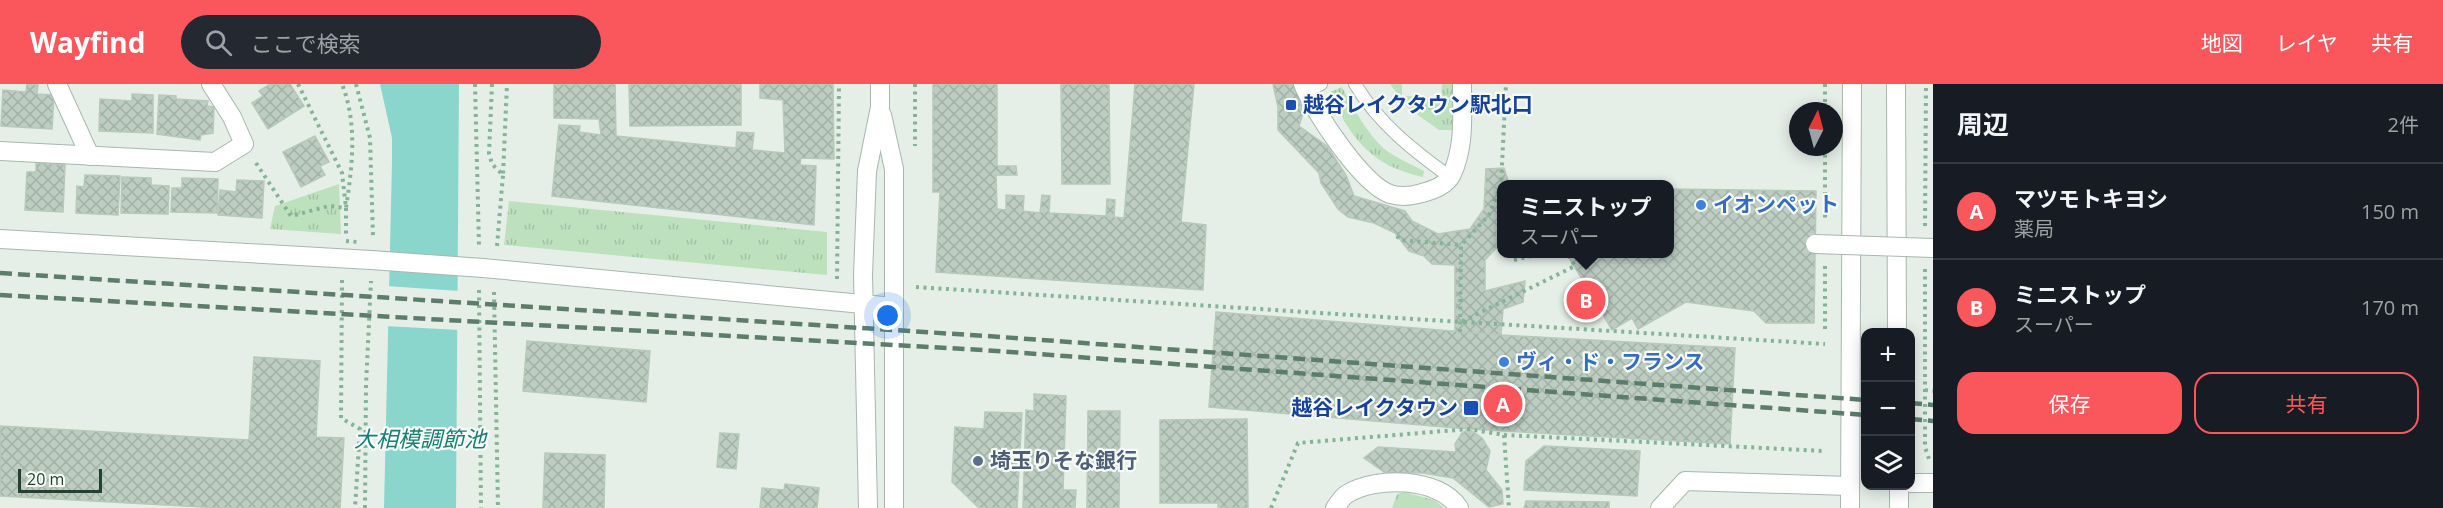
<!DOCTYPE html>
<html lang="ja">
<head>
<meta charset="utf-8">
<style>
  body { margin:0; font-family:"Open Sans","Noto Sans JP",sans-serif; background:#242831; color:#f1f3f6 }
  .controls { position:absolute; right:18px; bottom:18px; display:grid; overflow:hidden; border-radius:12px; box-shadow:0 3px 15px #0003 }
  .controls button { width:54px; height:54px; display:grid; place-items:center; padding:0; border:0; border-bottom:2px solid #363941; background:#171b24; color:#f1f3f6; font:30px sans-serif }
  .compass { position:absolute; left:1789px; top:18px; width:54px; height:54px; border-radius:50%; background:#171b24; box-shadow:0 3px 15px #0003; rotate:6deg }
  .scale { position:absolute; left:18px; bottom:15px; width:84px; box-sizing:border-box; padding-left:6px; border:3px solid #224231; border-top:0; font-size:16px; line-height:21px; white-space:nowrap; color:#224231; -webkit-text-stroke:4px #f6fbf7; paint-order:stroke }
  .you { position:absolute; left:888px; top:232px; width:21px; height:21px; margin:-15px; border:4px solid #fff; border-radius:50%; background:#1a73e8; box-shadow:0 0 0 9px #1a73e833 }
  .badge { display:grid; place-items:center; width:39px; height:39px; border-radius:50%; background:#fa575c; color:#fff; font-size:20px; font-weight:700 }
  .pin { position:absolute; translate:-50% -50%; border:3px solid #fff; box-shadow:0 2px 6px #0006 }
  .popup { position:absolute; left:1497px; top:96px; width:177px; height:78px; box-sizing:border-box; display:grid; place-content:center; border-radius:12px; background:#171b24; filter:drop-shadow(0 2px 4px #0005); font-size:20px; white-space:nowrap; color:#9ea1a6 }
  .popup b { font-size:22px; color:#f1f3f6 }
  .popup::after { content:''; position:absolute; left:50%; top:100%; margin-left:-12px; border:12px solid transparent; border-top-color:#171b24 }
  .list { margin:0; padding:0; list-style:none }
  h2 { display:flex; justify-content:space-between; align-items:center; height:78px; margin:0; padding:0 24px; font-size:26px }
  h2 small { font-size:20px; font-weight:400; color:#9ea1a6 }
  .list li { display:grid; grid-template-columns:39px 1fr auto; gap:18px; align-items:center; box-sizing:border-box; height:96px; padding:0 24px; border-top:2px solid #363941 }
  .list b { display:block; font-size:22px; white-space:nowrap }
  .list p { margin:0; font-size:20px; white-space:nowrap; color:#9ea1a6 }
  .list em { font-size:20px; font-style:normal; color:#9ea1a6 }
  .actions { display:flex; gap:12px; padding:18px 24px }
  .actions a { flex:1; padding:14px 0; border:2px solid #fa575c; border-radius:18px; text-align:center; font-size:21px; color:#fa575c }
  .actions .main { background:#fa575c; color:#fff }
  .icon { flex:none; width:33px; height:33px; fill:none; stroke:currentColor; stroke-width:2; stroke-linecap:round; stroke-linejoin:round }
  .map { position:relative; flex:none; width:1933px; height:424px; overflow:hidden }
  header { display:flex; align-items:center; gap:36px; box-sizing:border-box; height:84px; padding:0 30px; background:#fa575c; color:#fff }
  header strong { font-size:28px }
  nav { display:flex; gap:33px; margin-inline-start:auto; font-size:21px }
  .search { width:420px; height:54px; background:#242831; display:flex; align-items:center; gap:15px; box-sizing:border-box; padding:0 21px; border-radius:33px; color:#9ea1a6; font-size:22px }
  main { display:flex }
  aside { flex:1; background:#171b24 }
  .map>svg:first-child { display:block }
  .grass { fill:url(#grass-tufts) }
  .water { fill:#8ad6cd }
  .pier { fill:#e5efe7 }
  .building { fill:url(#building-cross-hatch); stroke:#b6c9bc; stroke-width:1.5 }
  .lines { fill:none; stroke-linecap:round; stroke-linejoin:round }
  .service-casing { stroke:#a7b8ad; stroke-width:14 }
  .minor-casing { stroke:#a7b8ad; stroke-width:20 }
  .tertiary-casing { stroke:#a7b8ad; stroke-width:20 }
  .path { stroke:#83b497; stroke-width:4; stroke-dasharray:3 4.5; stroke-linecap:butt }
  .service { stroke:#fff; stroke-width:12 }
  .minor { stroke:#fff; stroke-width:18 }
  .tertiary { stroke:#fff; stroke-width:18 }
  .rail { stroke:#5d7d6c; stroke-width:4.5; stroke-dasharray:12 6; stroke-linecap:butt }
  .pedestrian-bridge-casing { stroke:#a7b8ad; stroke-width:20; stroke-linecap:butt }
  .minor-bridge-casing { stroke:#a7b8ad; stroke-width:20; stroke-linecap:butt }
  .path-bridge { stroke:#83b497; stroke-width:4; stroke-dasharray:3 4.5; stroke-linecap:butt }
  .pedestrian-bridge { stroke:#fff; stroke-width:18 }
  .minor-bridge { stroke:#fff; stroke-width:18 }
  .transit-dot { fill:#1a4fb4; stroke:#f6fbf7; stroke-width:2 }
  .shop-dot { fill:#3f7fe0; stroke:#f6fbf7; stroke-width:2 }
  .service-dot { fill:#5c6f8a; stroke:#f6fbf7; stroke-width:2 }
  .labels { text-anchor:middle; stroke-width:4.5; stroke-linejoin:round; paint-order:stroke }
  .transit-label { font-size:21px; font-weight:bold; fill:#164399; stroke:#f6fbf7; text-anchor:start }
  .shop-label { font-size:21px; font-weight:bold; fill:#366cbe; stroke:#f6fbf7; text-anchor:start }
  .service-label { font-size:21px; font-weight:bold; fill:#4e5e75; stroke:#f6fbf7; text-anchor:start }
  .water-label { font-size:22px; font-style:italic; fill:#187d72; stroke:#f6fbf7 }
</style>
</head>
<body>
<header>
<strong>Wayfind</strong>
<div class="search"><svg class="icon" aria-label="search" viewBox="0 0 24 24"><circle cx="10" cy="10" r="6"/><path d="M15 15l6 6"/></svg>ここで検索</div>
<nav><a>地図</a><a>レイヤ</a><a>共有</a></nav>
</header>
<main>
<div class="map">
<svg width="1933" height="424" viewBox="0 0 1933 424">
  <defs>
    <pattern id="grass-tufts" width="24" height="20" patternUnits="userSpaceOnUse" patternTransform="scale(1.5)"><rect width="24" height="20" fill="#bde1bd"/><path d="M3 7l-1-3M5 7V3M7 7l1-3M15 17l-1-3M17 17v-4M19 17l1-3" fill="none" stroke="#a2c2a3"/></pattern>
    <pattern id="building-cross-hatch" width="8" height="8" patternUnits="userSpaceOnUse" patternTransform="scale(1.5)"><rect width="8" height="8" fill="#bdcdc2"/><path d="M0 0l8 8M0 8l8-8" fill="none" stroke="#a2b1a7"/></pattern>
  </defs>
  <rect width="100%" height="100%" fill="#e5efe7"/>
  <g class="grass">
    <polygon points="1390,0 1402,0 1402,12 1441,13 1442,0 1455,0 1454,46 1439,46 1408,24"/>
    <path d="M 1342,3 C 1352,22 1371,57 1390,69 C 1401,76 1413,81 1424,87 L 1423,93 C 1372,82 1350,55 1330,8 Z"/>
    <polygon points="339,100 341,150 270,145 275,122"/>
    <polygon points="509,117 827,148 827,191 504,161"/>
    <polygon points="1404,408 1434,416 1444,424 1392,424 1397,410"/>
  </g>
  <polygon class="water" points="380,0 459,0 456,424 384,424 392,78 392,54"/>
  <polygon class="pier" points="386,202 460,207 460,246 385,242"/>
  <g class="building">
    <polygon points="27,0 38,1 37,10 54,11 52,45 1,42 3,6 26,8"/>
    <polygon points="270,0 290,0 304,22 268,45 252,19 263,12 259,7"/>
    <polygon points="554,0 615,0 616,52 736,64 737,48 754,49 752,66 785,69 783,16 760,14 760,0 833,0 834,75 801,74 800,81 816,82 814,141 552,112 559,41 580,42 579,48 601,51 599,35 554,34"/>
    <polygon points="629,0 741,0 741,41 630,42"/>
    <polygon points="933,0 997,0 997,82 1016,82 1017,91 996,91 997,125 1006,126 1006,111 1024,112 1023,127 1040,129 1042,111 1050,112 1049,129 1106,132 1107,115 1115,116 1114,133 1124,134 1135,0 1194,0 1181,138 1206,141 1203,206 936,188 940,108 933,108"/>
    <polygon points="1061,0 1109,0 1110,100 1062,100"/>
    <polygon points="1273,0 1296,0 1303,29 1299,42 1327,62 1346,91 1354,112 1405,127 1412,137 1438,150 1470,145 1484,125 1486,85 1504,84 1509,100 1502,100 1502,139 1497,147 1497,163 1485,176 1485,207 1525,197 1523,218 1503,225 1501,251 1455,248 1455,181 1432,180 1424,172 1409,167 1395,149 1374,139 1348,133 1338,125 1321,99 1319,89 1278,46 1278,23"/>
    <polygon points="132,10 153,11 153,49 99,47 100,15 132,17"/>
    <polygon points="159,11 176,12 176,15 208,17 207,22 214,23 213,49 201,51 200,56 157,50"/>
    <polygon points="315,52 329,78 320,82 325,91 301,103 283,68"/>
    <polygon points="36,79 65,81 63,128 25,126 27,88 36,88"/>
    <polygon points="85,91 120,92 118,131 76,129 77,102 84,103"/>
    <polygon points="122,93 151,94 151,101 169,102 168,130 121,129"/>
    <polygon points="182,94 218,95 217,129 171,128 172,104 182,104"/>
    <polygon points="237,96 264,97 262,134 218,131 220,106 236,108"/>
    <polygon points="1670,105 1816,107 1814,239 1766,239 1754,227 1686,218 1638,245 1632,234 1612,246 1567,170 1670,170"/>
    <polygon points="1216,228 1501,251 1735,264 1730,360 1469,345 1209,323"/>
    <polygon points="527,257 650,267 646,318 523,307"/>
    <polygon points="254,273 320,277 316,353 344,354 340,424 221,424 0,412 0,342 249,356"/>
    <polygon points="1034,310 1066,312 1063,406 1076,406 1075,424 1023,424 1026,326 1034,327"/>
    <polygon points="1088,327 1120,327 1119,424 1087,424"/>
    <polygon points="985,328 1022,329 1017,424 979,424 952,398 955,343 984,345"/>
    <polygon points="1247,335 1248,424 1218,423 1218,419 1160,419 1160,336"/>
    <polygon points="1469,345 1482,354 1490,367 1486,386 1502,406 1503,420 1489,423 1453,394 1423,389 1384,388 1364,374 1378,363 1456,368 1455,360 1462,349"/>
    <polygon points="720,349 739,350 736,385 717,383"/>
    <polygon points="1544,362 1640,367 1637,412 1524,406 1526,377"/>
    <polygon points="545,369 605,371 604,424 543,424"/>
    <polygon points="785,400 819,404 817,424 760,424 762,404 784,406"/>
    <polygon points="1526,417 1609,418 1609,424 1524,424"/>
  </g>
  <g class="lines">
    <defs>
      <g id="service">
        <path d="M 1355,0 C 1378,39 1414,67 1450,93"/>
        <polyline points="1306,8 1321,0"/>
      </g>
      <g id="minor">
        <polyline points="57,0 90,72"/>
        <path d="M 1303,0 C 1314,28 1362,100 1390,110 C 1400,113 1412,112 1422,109 C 1433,106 1446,102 1452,90 C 1465,62 1462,30 1462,0"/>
        <polyline points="0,67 215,78 244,60 232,33 211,0"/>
        <polyline points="0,155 371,176"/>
        <polyline points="483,184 894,223"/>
        <polyline points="1910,399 1933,399"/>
        <path d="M 1335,424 C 1339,419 1342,413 1347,410 C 1376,392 1439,393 1459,424"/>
        <polyline points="1660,424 1685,397 1850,402"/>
      </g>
      <g id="tertiary">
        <polyline points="1896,0 1897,249"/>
        <polyline points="882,31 894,85 894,424"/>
        <polyline points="868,424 863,191 867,87 880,23 880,0"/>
        <polyline points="1850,424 1852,0"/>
        <polyline points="1899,424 1899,402"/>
      </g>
    </defs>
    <use href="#service" class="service-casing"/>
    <use href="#minor" class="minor-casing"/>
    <use href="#tertiary" class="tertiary-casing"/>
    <g class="path">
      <path d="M 298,0 L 342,89 L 346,124 C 352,83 358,41 342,0"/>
      <polyline points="356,0 370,54 373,153"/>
      <polyline points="475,0 479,162"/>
      <polyline points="492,0 489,69 492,80 503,91 507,0"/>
      <polyline points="915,0 915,62"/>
      <polyline points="1825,0 1825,27"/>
      <polyline points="1825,63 1825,138"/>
      <polyline points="256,79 291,132 329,122 346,124 346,153"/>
      <polyline points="1925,142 1926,0"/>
      <polyline points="1397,152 1400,156 1461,161"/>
      <polyline points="497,162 503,91"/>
      <polyline points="1514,176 1540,170"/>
      <polyline points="1825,182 1825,246"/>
      <polyline points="1925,185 1925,363 1930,378"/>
      <polyline points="837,195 839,0"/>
      <polyline points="342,196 341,334 360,345 355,424"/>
      <polyline points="916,203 1461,238 1575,182 1568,170"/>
      <polyline points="479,206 481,424"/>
      <polyline points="494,208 498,424"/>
      <polyline points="1464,238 1825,260"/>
      <polyline points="1460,248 1461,161 1489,131 1501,101 1506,0"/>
      <polyline points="1925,306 1933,307"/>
      <polyline points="1504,351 1509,424"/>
      <polyline points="365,424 366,301 371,197"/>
      <polyline points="1271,424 1298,359 1469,345 1504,351 1824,367"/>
    </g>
    <use href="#service" class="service"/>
    <use href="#minor" class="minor"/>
    <use href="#tertiary" class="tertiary"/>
    <g class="rail">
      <polyline points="0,189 987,252 1866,316"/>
      <polyline points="0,211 983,266 1866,331"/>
      <polyline points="1910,319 1933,321"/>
      <polyline points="1910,335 1933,337"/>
    </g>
    <defs>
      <polyline id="pedestrian-bridge" points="1815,160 1933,164"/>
      <polyline id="minor-bridge" points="371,176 483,184"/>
    </defs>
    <use href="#pedestrian-bridge" class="pedestrian-bridge-casing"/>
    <use href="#minor-bridge" class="minor-bridge-casing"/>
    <polyline class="path-bridge" points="346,157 358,158"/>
    <use href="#pedestrian-bridge" class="pedestrian-bridge"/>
    <use href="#minor-bridge" class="minor-bridge"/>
  </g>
  <g class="transit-dot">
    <rect x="1285" y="15" width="12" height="12" rx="3"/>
    <rect x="1463" y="316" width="16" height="16" rx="3"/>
  </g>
  <g class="shop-dot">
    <circle cx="1701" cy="121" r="6"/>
    <circle cx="1504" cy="278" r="6"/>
  </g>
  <circle class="service-dot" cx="978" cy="377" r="6"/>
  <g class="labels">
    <g class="transit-label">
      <text x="1303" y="28">越谷レイクタウン駅北口</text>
      <text x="1458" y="331" text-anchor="end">越谷レイクタウン</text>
    </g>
    <g class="shop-label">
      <text x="1713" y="128">イオンペット</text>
      <text x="1516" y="285">ヴィ・ド・フランス</text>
    </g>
    <g class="service-label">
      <text x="990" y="384">埼玉りそな銀行</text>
    </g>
    <g class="water-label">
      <text x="420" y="363">大相模調節池</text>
    </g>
  </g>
</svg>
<div class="controls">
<button>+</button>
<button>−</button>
<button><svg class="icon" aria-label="layers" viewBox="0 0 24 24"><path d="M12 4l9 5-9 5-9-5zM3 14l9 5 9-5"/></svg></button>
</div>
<svg class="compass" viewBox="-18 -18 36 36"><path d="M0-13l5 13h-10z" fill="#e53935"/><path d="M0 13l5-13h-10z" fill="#9ea1a6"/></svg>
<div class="scale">20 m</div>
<div class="you"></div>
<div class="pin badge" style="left:1503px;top:320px">A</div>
<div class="pin badge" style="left:1586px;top:216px">B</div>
<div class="popup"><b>ミニストップ</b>スーパー</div>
</div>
<aside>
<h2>周辺<small>2件</small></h2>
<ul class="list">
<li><span class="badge">A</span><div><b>マツモトキヨシ</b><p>薬局</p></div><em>150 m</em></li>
<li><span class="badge">B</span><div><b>ミニストップ</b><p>スーパー</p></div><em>170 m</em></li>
</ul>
<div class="actions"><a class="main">保存</a><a>共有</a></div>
</aside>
</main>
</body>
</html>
